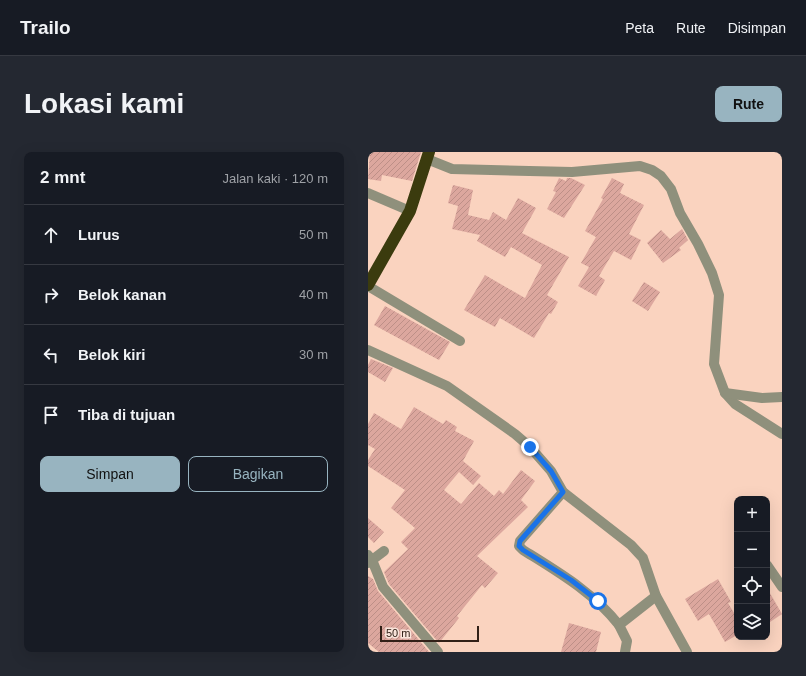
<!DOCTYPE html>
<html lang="id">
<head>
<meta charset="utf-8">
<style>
  body { margin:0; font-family:Helvetica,sans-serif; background:#242831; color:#f1f3f6 }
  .controls { position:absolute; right:12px; bottom:12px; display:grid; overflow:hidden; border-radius:8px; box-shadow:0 4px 16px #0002 }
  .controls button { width:36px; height:36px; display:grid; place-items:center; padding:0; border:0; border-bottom:1px solid #363941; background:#171b24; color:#f1f3f6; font:20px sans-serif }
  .scale { position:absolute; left:12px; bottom:10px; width:99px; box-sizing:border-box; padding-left:4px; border:2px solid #322017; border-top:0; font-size:11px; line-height:14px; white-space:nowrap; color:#322017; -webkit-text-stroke:3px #f9e5db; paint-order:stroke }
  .stop { position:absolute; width:12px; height:12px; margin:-9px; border:3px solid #1a73e8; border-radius:50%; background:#fff }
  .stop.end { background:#1a73e8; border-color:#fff; box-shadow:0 1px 4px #0008 }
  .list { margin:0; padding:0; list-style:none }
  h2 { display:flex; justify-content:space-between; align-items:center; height:52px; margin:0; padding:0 16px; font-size:17px }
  h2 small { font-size:13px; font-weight:400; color:#9ea1a6 }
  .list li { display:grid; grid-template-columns:26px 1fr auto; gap:12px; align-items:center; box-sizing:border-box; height:60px; padding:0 16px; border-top:1px solid #363941 }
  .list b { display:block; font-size:15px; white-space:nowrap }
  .list em { font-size:13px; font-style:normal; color:#9ea1a6 }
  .actions { display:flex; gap:8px; padding:12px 16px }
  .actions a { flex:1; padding:9px 0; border:1px solid #98b4c0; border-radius:8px; text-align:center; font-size:14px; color:#98b4c0 }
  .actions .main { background:#98b4c0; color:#111 }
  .icon { flex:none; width:22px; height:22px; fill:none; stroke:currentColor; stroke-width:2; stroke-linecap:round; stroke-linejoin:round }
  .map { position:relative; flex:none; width:414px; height:500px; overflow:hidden; border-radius:8px }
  header { display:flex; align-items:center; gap:24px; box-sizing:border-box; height:56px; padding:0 20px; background:#171b24; border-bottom:1px solid #363941 }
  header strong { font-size:19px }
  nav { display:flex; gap:22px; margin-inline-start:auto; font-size:14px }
  .intro { display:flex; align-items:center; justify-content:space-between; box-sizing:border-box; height:96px; padding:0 24px }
  h1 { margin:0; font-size:28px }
  .button { padding:10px 18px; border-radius:8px; background:#98b4c0; color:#111; font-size:14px; font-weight:700 }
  main { display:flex; gap:24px; padding:0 24px }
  aside { flex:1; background:#171b24; border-radius:8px; box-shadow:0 4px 16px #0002 }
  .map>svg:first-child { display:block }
  .building { fill:url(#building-hatch) }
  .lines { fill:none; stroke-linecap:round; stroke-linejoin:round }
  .minor { stroke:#8f907c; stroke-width:10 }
  .highway { stroke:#3b3b0e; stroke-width:12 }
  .route { stroke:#1a73e8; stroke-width:5 }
</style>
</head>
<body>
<header>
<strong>Trailo</strong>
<nav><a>Peta</a><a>Rute</a><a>Disimpan</a></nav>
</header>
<div class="intro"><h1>Lokasi kami</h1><a class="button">Rute</a></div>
<main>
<aside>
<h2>2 mnt<small>Jalan kaki · 120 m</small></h2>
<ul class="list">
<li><svg class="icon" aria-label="ahead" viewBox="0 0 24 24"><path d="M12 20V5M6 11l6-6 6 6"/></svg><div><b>Lurus</b></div><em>50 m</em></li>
<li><svg class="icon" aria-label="right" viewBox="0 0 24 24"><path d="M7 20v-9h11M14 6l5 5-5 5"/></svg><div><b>Belok kanan</b></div><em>40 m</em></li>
<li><svg class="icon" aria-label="left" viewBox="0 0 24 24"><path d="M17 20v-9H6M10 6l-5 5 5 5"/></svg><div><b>Belok kiri</b></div><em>30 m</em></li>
<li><svg class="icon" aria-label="arrive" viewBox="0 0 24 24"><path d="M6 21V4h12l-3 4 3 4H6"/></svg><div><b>Tiba di tujuan</b></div></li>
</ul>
<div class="actions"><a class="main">Simpan</a><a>Bagikan</a></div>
</aside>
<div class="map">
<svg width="414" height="500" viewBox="0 0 414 500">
  <defs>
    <pattern id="building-hatch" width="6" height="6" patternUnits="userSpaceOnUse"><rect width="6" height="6" fill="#dca79e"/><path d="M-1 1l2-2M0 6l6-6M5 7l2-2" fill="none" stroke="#bd8f87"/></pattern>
  </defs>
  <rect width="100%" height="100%" fill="#fad3bf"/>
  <g class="building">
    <polygon points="2,0 53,0 44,29 14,23 13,29 0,27"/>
    <polygon points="191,26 198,29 199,26 203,26 217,33 196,66 179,57 188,40 185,39"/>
    <polygon points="244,26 256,32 252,41 276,53 261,82 273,88 263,108 246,99 231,124 237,128 228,144 210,134 221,115 213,111 228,85 217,79 235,47 233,46"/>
    <polygon points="85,33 105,38 100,63 121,68 125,60 138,68 150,46 168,56 154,81 201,105 179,143 190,150 183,162 181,161 166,186 132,166 127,175 96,158 117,123 157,146 174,113 143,95 137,105 109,89 112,83 84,77 90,54 80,51"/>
    <polygon points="314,77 320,88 311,96 313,98 295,111 279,91 293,78 302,87"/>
    <polygon points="276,130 292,140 280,159 264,149"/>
    <polygon points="17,154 82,190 71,208 6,173"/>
    <polygon points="3,207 25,216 17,230 0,220 0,213"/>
    <polygon points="46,255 75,272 78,268 89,275 87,279 106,289 95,309 113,324 105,333 91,320 76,338 93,352 111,331 126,344 131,338 135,342 153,318 167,329 153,348 160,355 109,404 130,421 117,436 114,433 89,464 91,466 71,491 21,432 16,420 40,397 33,390 47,376 23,356 37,338 0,314 0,308 7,297 0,293 0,272 6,261 33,277"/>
    <polygon points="0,366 16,380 6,391 0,385"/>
    <polygon points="0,424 5,427 10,439 61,500 11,500 0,491"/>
    <polygon points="350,427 363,450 360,451 369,466 369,483 357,490 341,462 330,469 317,447"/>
    <polygon points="399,436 414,462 399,472"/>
    <polygon points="201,471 233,480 228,500 193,500"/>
  </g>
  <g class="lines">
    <g class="minor">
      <polyline points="59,7 84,17 204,20 272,14 284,18 293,24 303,37 312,61 330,92 344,121 351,143 346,212 357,241 367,252 414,282"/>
      <polyline points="0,41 42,59"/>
      <polyline points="0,134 92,189"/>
      <polyline points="0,198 79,234 147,282 162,295 183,319 195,340 263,393 275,406 288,444 319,500"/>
      <polyline points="357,241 394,246 414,245"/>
      <path d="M 195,340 L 152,389 L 151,394 L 155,398 C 190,420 225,440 251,473"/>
      <polyline points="0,403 4,408 16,399"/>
      <polyline points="0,411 4,408 15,435 70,500"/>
      <polyline points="399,413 414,435"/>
      <polyline points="257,500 259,489 251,473 288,444"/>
    </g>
    <polyline class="highway" points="0,133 42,59 61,0"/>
  </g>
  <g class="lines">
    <polyline class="route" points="162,295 183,319 195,340 152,389 151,394 155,398 203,428 230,449"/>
  </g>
</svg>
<div class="controls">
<button>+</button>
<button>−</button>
<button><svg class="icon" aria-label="locate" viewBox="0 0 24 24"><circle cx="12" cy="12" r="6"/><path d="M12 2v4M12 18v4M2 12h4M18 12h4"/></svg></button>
<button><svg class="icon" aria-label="layers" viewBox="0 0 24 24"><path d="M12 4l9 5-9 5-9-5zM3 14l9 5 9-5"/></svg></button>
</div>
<div class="scale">50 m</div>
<div class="stop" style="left:230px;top:449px"></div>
<div class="stop end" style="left:162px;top:295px"></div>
</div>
</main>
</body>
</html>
